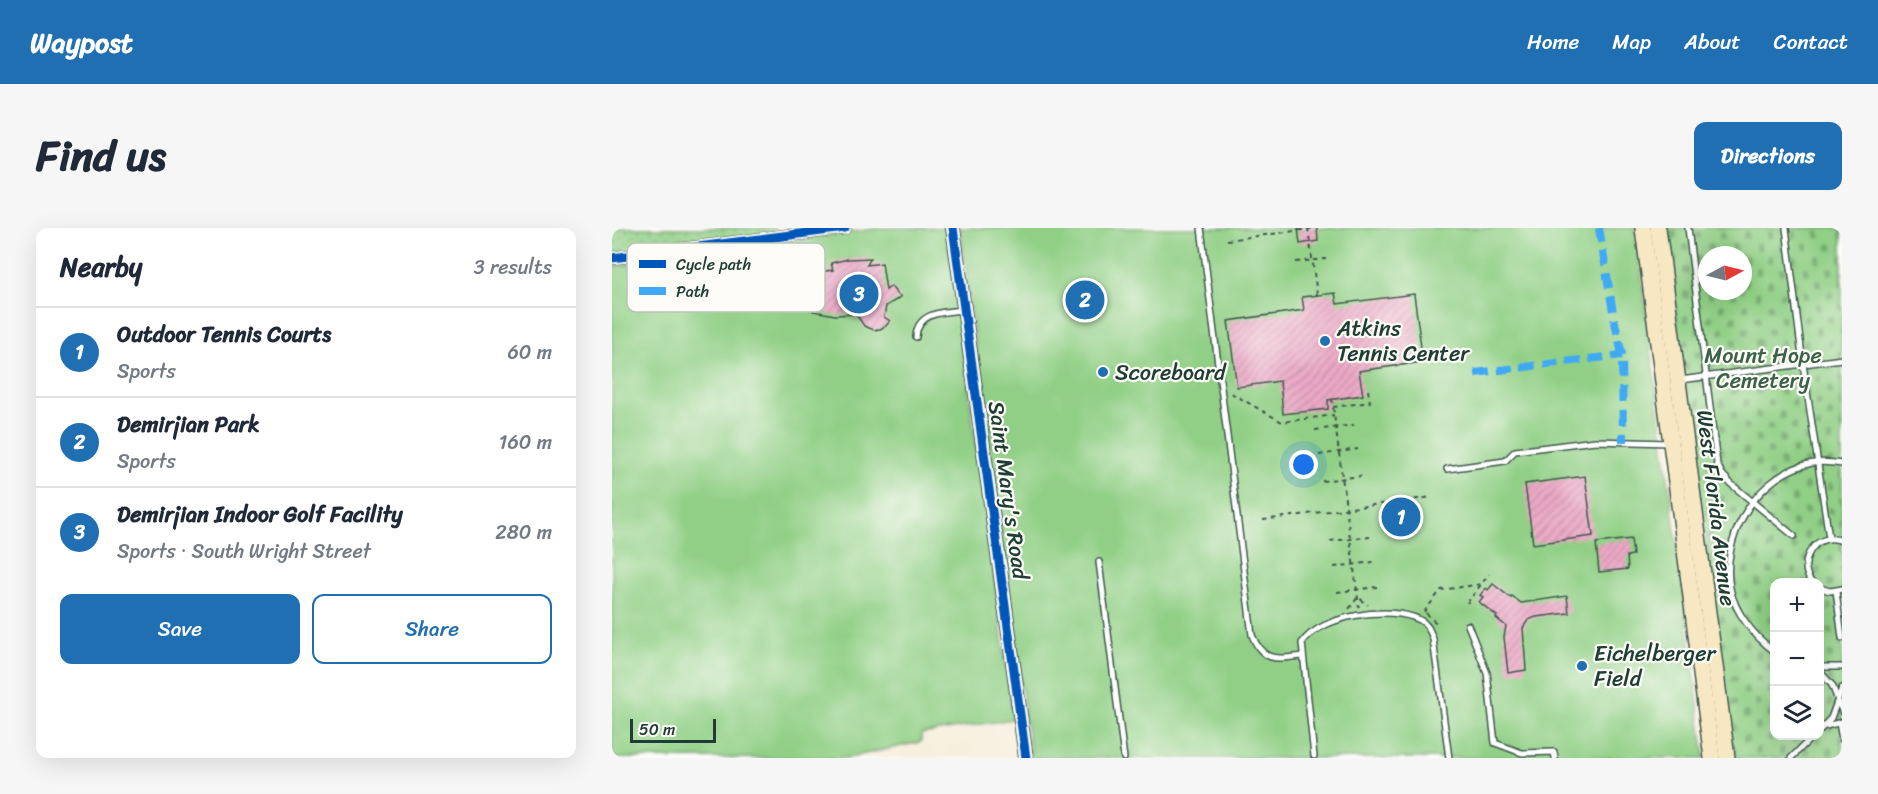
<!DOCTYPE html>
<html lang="en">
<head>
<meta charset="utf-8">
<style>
  body { margin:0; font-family:Sriracha,sans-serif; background:#f6f6f7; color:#1f2937 }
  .controls { position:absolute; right:18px; bottom:18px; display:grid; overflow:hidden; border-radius:12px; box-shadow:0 6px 24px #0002 }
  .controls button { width:54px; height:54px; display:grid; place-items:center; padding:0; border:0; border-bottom:2px solid #e0e1e3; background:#fff; color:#1f2937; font:30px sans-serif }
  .compass { position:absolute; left:1086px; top:18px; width:54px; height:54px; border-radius:50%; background:#fff; box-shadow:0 6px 24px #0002; rotate:83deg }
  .scale { position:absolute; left:18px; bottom:15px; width:86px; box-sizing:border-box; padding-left:6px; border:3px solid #1f3d34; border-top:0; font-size:16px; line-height:21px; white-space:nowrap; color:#1f3d34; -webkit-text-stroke:4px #fdfcf7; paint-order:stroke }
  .you { position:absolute; left:692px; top:237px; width:21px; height:21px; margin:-15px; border:4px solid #fff; border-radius:50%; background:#1a73e8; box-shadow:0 0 0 9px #1a73e833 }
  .badge { display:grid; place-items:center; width:39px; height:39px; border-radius:50%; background:#1f6fb2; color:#fff; font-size:20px; font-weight:700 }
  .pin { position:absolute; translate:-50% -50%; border:3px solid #fff; box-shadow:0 2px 6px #0006 }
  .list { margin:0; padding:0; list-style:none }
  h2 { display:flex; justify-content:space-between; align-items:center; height:78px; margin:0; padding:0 24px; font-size:26px }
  h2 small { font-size:20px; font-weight:400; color:#747a83 }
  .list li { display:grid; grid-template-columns:39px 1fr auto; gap:18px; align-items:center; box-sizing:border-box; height:90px; padding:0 24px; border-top:2px solid #e0e1e3 }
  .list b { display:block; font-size:22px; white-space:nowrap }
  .list p { margin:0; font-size:20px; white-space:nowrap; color:#747a83 }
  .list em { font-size:20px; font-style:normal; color:#747a83 }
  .actions { display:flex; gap:12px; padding:18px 24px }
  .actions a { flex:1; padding:14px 0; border:2px solid #1f6fb2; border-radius:12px; text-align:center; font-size:21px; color:#1f6fb2 }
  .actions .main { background:#1f6fb2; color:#fff }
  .icon { flex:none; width:33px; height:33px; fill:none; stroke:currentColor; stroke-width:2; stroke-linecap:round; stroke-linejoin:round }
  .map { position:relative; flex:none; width:1230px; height:530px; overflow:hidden; border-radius:12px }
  header { display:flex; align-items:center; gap:36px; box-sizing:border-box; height:84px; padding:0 30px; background:#1f6fb2; color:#fff }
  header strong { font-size:28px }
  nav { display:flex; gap:33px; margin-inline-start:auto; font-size:21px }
  .intro { display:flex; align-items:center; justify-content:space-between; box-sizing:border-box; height:144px; padding:0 36px }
  h1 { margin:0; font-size:42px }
  .button { padding:15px 27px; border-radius:12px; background:#1f6fb2; color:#fff; font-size:21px; font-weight:700 }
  main { display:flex; gap:36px; padding:0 36px }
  aside { flex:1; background:#fff; border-radius:12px; box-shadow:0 6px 24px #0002 }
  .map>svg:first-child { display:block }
  .grass { fill:url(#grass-dots); stroke:#58865c; stroke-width:1.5 }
  .cemetery { fill:url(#cemetery-stones); stroke:#58865c; stroke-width:1.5; fill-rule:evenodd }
  .pitch { fill:#90cf85; stroke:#58865c; stroke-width:1.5 }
  .building { fill:url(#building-hatch) }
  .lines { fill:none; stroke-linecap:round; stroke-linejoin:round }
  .service-casing { stroke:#3f584d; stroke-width:8 }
  .minor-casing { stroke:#3f584d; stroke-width:14 }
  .tertiary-casing { stroke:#3f584d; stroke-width:16 }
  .secondary-casing { stroke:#3f584d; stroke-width:18 }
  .path { stroke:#3f584d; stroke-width:2; stroke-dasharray:4.5 4.5; stroke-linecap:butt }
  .service { stroke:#fff; stroke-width:5 }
  .minor { stroke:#fff; stroke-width:10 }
  .tertiary { stroke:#fff; stroke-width:14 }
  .secondary { stroke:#f7e8c3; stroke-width:15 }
  .quiet { stroke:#3fa9f5; stroke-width:8; stroke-dasharray:15 8; stroke-linecap:butt }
  .cycleway-casing { stroke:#fdfcf7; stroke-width:13 }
  .cycleway { stroke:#0057b8; stroke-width:9 }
  .poi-dot { fill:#1f6fb2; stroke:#fdfcf7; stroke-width:2 }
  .labels { text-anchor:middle; stroke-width:4.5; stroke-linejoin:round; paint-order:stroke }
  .poi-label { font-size:22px; fill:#1f3d34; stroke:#fdfcf7; text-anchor:start }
  .park-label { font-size:22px; fill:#3b6248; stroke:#fdfcf7 }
  .street-label { font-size:22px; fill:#1f3d34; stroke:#fdfcf7 }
  .key { fill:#fdfcf7; stroke:#bac3bc; stroke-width:1.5 }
  .key-label { font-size:16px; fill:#1f3d34 }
</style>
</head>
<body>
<header>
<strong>Waypost</strong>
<nav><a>Home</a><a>Map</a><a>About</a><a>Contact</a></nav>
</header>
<div class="intro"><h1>Find us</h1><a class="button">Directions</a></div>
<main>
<aside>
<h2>Nearby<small>3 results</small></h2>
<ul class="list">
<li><span class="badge">1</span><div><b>Outdoor Tennis Courts</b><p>Sports</p></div><em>60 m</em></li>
<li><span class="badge">2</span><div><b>Demirjian Park</b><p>Sports</p></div><em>160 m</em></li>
<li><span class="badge">3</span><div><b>Demirjian Indoor Golf Facility</b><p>Sports · South Wright Street</p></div><em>280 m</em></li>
</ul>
<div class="actions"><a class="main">Save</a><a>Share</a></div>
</aside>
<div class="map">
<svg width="1230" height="530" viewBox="0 0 1230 530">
  <defs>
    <pattern id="grass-dots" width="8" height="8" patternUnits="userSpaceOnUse" patternTransform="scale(1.5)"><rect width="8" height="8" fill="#90cf85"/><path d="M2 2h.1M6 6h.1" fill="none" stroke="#75a96e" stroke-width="1.8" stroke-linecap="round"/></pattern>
    <pattern id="cemetery-stones" width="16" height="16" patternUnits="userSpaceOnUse" patternTransform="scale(1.5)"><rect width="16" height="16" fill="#90cf85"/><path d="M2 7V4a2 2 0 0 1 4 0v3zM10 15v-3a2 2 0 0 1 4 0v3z" fill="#75a96e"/></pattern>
    <pattern id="building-hatch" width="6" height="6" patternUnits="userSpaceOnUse" patternTransform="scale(1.5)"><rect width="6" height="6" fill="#eca9c6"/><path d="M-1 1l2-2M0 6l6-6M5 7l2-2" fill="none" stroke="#bf8ba2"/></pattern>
  </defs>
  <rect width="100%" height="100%" fill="#fdfcf7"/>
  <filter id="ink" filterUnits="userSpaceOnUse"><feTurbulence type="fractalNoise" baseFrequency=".0167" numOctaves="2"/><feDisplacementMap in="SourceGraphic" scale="12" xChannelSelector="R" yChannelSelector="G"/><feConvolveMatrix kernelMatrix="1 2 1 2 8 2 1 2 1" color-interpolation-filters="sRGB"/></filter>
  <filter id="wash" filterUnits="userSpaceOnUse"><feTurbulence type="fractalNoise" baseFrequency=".008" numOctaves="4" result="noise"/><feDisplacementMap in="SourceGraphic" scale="24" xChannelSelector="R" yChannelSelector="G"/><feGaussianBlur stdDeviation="1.35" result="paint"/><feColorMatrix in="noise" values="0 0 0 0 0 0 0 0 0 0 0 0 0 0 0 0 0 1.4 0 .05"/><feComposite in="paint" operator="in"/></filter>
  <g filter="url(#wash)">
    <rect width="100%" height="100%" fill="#f7eedd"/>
    <polygon class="grass" points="0,0 163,0 165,15 0,39"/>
    <path class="cemetery" d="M 1053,0 L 1230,0 L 1230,530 L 1122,530 ZM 1095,27 L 1131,27 L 1131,63 L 1095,63 ZM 1162,355 L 1208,355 L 1208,508 L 1162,508 Z"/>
    <g class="pitch">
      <polygon points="269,0 334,0 335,3 401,491 309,506 309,514 234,530 0,530 0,39"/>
      <polygon points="348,0 1023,0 1093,530 419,530"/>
    </g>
    <g id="blocks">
      <g class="building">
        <polygon points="686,0 705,0 706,13 688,16"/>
        <polygon points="259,30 255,37 270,35 274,62 279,58 284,65 289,69 274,78 272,89 278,93 274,98 268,101 262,102 252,98 244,86 223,87 201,83 202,79 182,71 170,63 156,50 165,42 187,61 210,72 206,44 221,42 219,35 236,31"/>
        <polygon points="723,65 725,76 802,66 811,134 747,143 751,167 716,172 716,181 671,186 668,153 625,159 616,93 692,82 690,69"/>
        <polygon points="973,248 981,308 921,316 913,256"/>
        <polygon points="1019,311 1021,327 1015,328 1016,341 987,344 984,315"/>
        <polygon points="881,356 899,370 900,368 909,375 955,368 957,385 924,389 916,392 911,400 914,442 896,445 892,409 894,398 884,390 885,388 867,374 871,369 868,367 874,360 876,362"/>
      </g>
    </g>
  </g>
  <g filter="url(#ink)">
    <use href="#blocks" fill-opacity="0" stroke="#3f584d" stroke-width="1.5"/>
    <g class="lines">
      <defs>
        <g id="service">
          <path d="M 589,0 L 640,407 C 651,435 665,431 690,428"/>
          <polyline points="1076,0 1105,236 1110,246 1119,256 1182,308"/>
          <polyline points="1174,0 1191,136 1217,310"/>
          <path d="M 304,109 C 305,84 331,84 351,82"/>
          <polyline points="1068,152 1230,131"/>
          <polyline points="835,241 893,233 903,223 983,213 1058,215"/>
          <polyline points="487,334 512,530"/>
          <path d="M 1200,355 C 1183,334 1204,302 1230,313"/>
          <polyline points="1208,360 1218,363 1230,361"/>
          <polyline points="1224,363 1230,410"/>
          <polyline points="856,397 875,445 883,515 910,525 942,524 943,530"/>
          <path d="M 1162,423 C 1142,408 1123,385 1118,360 C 1109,311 1141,254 1189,238 C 1203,233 1216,234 1230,236"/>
          <polyline points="1208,439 1230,439"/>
          <polyline points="1208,444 1220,457 1230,483"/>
          <polyline points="1227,495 1230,511"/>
          <polyline points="1214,498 1230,494"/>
          <polyline points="1208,502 1219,490 1230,460"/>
          <path d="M 702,528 L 690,415 C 709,387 778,377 808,392 C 816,396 818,403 821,411 L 837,530"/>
          <polyline points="1179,530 1201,508"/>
        </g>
        <polyline id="minor" points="0,30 233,0"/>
        <polyline id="tertiary" points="341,0 414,530"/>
        <g id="secondary">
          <polyline points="1031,0 1100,530"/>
          <polyline points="1046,0 1115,530"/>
        </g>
      </defs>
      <use href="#service" class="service-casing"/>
      <use href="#minor" class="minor-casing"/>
      <use href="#tertiary" class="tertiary-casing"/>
      <use href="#secondary" class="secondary-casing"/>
      <g class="path">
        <polyline points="696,0 705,67"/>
        <polyline points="615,12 705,0"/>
        <polyline points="684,34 714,31"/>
        <polyline points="619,165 670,194 722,187"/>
        <polyline points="720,171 747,379"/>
        <polyline points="721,179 758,174 756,162"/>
        <polyline points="703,202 742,197"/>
        <polyline points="707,227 746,221"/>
        <polyline points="710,253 749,248"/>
        <polyline points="651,292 820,269"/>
        <polyline points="718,313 758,309"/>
        <polyline points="722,339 761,334"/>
        <polyline points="725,364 765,359"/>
        <polyline points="855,375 877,346"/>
        <polyline points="737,381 746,369 756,377"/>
        <polyline points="812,384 829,362 870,356"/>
        <polyline points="814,385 825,396"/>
      </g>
      <use href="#service" class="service"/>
      <use href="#minor" class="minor"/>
      <use href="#tertiary" class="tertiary"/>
      <use href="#secondary" class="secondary"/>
      <g class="quiet">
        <polyline points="987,0 1002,90 1010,127 1011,214"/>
        <polyline points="863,145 1010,127"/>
      </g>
      <defs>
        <g id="cycleway">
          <polyline points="341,0 414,530"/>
          <polyline points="0,30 233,0"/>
        </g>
      </defs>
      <use href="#cycleway" class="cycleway-casing"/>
      <use href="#cycleway" class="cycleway"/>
    </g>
  </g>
  <g class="poi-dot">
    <circle cx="713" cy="113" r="6"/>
    <circle cx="491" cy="144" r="6"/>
    <circle cx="970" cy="438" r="6"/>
  </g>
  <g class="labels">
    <g class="poi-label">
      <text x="725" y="108">Atkins<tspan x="725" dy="25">Tennis Center</tspan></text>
      <text x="503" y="152">Scoreboard</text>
      <text x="982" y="433">Eichelberger<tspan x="982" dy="25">Field</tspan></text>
    </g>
    <g class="park-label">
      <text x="1151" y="135">Mount Hope<tspan x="1151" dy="25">Cemetery</tspan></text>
    </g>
    <g class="street-label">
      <text transform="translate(397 262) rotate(82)" y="8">Saint Mary's Road</text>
      <text transform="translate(1105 280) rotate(83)" y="8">West Florida Avenue</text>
    </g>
  </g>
  <rect x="15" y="15" width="198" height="69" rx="9" class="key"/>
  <rect x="27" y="32" width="27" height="8" fill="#0057b8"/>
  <rect x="27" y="59" width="27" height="8" fill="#3fa9f5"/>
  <g class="key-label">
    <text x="64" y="42">Cycle path</text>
    <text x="64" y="69">Path</text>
  </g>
</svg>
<div class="controls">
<button>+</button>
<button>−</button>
<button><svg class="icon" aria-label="layers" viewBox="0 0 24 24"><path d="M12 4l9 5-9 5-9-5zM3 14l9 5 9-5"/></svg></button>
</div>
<svg class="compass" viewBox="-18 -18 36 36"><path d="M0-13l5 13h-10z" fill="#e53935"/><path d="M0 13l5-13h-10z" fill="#747a83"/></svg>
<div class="scale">50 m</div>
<div class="you"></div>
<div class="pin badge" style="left:789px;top:289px">1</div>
<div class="pin badge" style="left:473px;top:72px">2</div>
<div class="pin badge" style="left:247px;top:66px">3</div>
</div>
</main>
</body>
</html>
